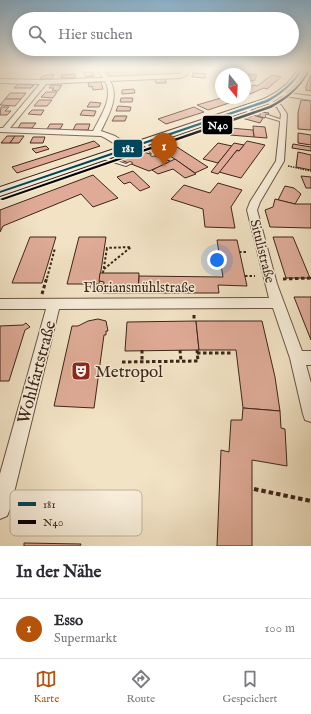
<!DOCTYPE html>
<html lang="de">
<head>
<meta charset="utf-8">
<style>
  body { margin:0; font-family:"IM FELL English",serif; background:#f2f2f3; color:#2b2b33 }
  .compass { position:absolute; left:215px; top:68px; width:36px; height:36px; border-radius:50%; background:#fff; box-shadow:0 2px 10px #0003; rotate:162deg }
  .you { position:absolute; left:217px; top:260px; width:14px; height:14px; margin:-10px; border:3px solid #fff; border-radius:50%; background:#1a73e8; box-shadow:0 0 0 6px #1a73e833 }
  .badge { display:grid; place-items:center; width:26px; height:26px; border-radius:50%; background:#b45309; color:#fff; font-size:13px; font-weight:700 }
  .pin { position:absolute; translate:-50% -33px; filter:drop-shadow(0 1px 2px #0008) }
  .pin::after { content:''; position:absolute; top:21px; width:14px; height:12px; background:inherit; clip-path:polygon(0 0,100% 0,50% 100%) }
  .list { margin:0; padding:0; list-style:none }
  h2 { display:flex; justify-content:space-between; align-items:center; height:52px; margin:0; padding:0 16px; font-size:17px }
  h2 small { font-size:13px; font-weight:400; color:#7c7c81 }
  .list li { display:grid; grid-template-columns:26px 1fr auto; gap:12px; align-items:center; box-sizing:border-box; height:60px; padding:0 16px; border-top:1px solid #e1e1e2 }
  .list b { display:block; font-size:15px; white-space:nowrap }
  .list p { margin:0; font-size:13px; white-space:nowrap; color:#7c7c81 }
  .list em { font-size:13px; font-style:normal; color:#7c7c81 }
  .icon { flex:none; width:22px; height:22px; fill:none; stroke:currentColor; stroke-width:2; stroke-linecap:round; stroke-linejoin:round }
  .map { position:relative; flex:none; width:311px; height:546px; overflow:hidden }
  .search { position:absolute; background:#fff; box-shadow:0 2px 10px #0003; left:12px; right:12px; top:12px; height:44px; display:flex; align-items:center; gap:10px; box-sizing:border-box; padding:0 14px; border-radius:22px; color:#7c7c81; font-size:15px }
  .sheet { height:112px; background:#fff }
  nav { display:flex; justify-content:space-around; align-items:center; box-sizing:border-box; height:56px; border-top:1px solid #e1e1e2; background:#fff; font-size:11px; color:#7c7c81 }
  nav a { display:grid; justify-items:center; gap:2px }
  nav .on { color:#b45309 }
  .map>svg:first-child { display:block }
  .green { fill:#b9c495; stroke:#7c7457 }
  .building { fill:#dfab97; stroke:#3e2519 }
  .lines { fill:none; stroke-linecap:round; stroke-linejoin:round }
  .service-casing { stroke:#6b5444; stroke-width:2 }
  .minor-casing { stroke:#6b5444; stroke-width:2 }
  .secondary-casing { stroke:#3e2519; stroke-width:2 }
  .path-far3 { stroke:#3e2519; stroke-width:1.5; stroke-dasharray:1.5 1; stroke-linecap:butt }
  .path-far2 { stroke:#3e2519; stroke-width:2; stroke-dasharray:2.5 2; stroke-linecap:butt }
  .path-far1 { stroke:#3e2519; stroke-width:3; stroke-dasharray:3.5 2.5; stroke-linecap:butt }
  .path { stroke:#3e2519; stroke-width:4; stroke-dasharray:4.5 3; stroke-linecap:butt }
  .service { fill:#f7edd9; fill-rule:evenodd }
  .minor { fill:#f7edd9; fill-rule:evenodd }
  .secondary { fill:#f7edd9; fill-rule:evenodd }
  .bus-1-casing { stroke:#f7edd9; stroke-width:3 }
  .bus-2-casing { stroke:#f7edd9; stroke-width:3 }
  .bus-1 { fill:#00465a; fill-rule:evenodd }
  .bus-2 { fill:#000; fill-rule:evenodd }
  .labels { text-anchor:middle; stroke-width:3; stroke-linejoin:round; paint-order:stroke }
  .street-label { font-size:14px; fill:#3e2519; stroke:#f7edd9 }
  .near-poi-label { font-size:17px; fill:#3e2519; stroke:#f7edd9; text-anchor:start }
  .near-street-label { font-size:17px; fill:#3e2519; stroke:#f7edd9 }
  .key { fill:#f7edd9; stroke:#c0b19f; stroke-width:1 }
  .key-label { font-size:11px; fill:#3e2519 }
  .line-badge { stroke:#f7edd9; stroke-width:1.5 }
  .badge-label { font-size:11px; text-anchor:middle; font-weight:bold; fill:#fff }
</style>
</head>
<body>
<div class="map">
<svg width="311" height="546" viewBox="0 0 311 546">
  <rect width="100%" height="100%" fill="#f2e3c5"/>
  <filter id="stains"><feTurbulence type="fractalNoise" baseFrequency=".005" numOctaves="4"/><feColorMatrix values="0 0 0 0 .2 0 0 0 0 .09 0 0 0 0 .02 0 0 0 .5 -.17"/></filter>
  <radialGradient id="worn" r=".72"><stop offset=".6" stop-color="#630" stop-opacity="0"/><stop offset="1" stop-color="#630" stop-opacity=".3"/></radialGradient>
  <polygon class="green" points="106,69 183,69 182,74 179,74 111,77"/>
  <g class="building">
    <polygon points="83,72 92,72 94,76 86,77"/>
    <polygon points="193,73 206,74 205,78 192,77"/>
    <polygon points="54,74 52,79 40,79 42,76"/>
    <polygon points="75,74 75,78 61,78 62,75"/>
    <polygon points="249,74 257,75 254,81 245,80 245,77 247,77"/>
    <polygon points="311,74 311,91 306,90 306,87"/>
    <polygon points="272,75 281,77 267,89 264,88 250,94 245,92 245,89 254,85 257,86"/>
    <polygon points="165,78 166,83 156,83 155,79"/>
    <polygon points="101,82 103,89 93,90 92,86 89,87 88,83"/>
    <polygon points="18,84 34,85 31,88 14,88"/>
    <polygon points="51,85 62,85 58,91 52,90 54,88 49,88"/>
    <polygon points="134,89 135,93 122,94 122,90"/>
    <polygon points="46,92 57,92 53,98 41,97"/>
    <polygon points="10,93 26,93 21,99 5,99"/>
    <polygon points="121,98 133,98 132,102 120,102"/>
    <polygon points="221,98 232,102 208,110 197,105"/>
    <polygon points="5,99 21,99 15,106 0,105"/>
    <polygon points="39,100 52,100 47,106 34,106"/>
    <polygon points="301,100 311,101 311,130 298,129 298,113"/>
    <polygon points="90,102 101,103 99,107 87,107"/>
    <polygon points="118,106 131,107 130,111 116,111"/>
    <polygon points="1,107 9,107 5,111 11,111 7,115 0,115"/>
    <polygon points="194,107 204,112 166,124 158,119"/>
    <polygon points="32,110 44,110 41,115 28,114"/>
    <polygon points="83,110 96,111 94,116 80,115"/>
    <polygon points="261,112 269,113 265,118 257,116"/>
    <polygon points="253,115 263,118 260,123 238,117 242,116 250,117"/>
    <polygon points="115,116 127,116 125,121 112,121"/>
    <polygon points="21,123 36,123 32,128 18,128"/>
    <polygon points="50,124 63,124 60,129 47,129"/>
    <polygon points="76,124 90,124 88,130 73,130"/>
    <polygon points="253,126 265,127 267,138 254,137"/>
    <polygon points="230,128 253,130 254,137 230,135"/>
    <polygon points="298,133 311,135 311,145 298,143"/>
    <polygon points="7,136 15,136 10,143 1,143"/>
    <polygon points="15,136 24,136 19,143 10,143"/>
    <polygon points="33,137 45,137 43,143 30,143"/>
    <polygon points="94,141 100,146 17,173 12,167"/>
    <polygon points="247,141 265,145 241,178 219,172 237,150 239,151"/>
    <polygon points="218,143 232,146 218,163 203,159"/>
    <polygon points="234,143 244,145 239,151 237,150 218,174 211,172"/>
    <polygon points="293,144 311,147 311,151 292,148"/>
    <polygon points="46,146 49,149 36,153 32,149"/>
    <polygon points="177,147 208,167 195,173 163,151"/>
    <polygon points="144,152 170,161 171,162 149,171 121,160"/>
    <polygon points="298,152 311,155 311,170 296,167"/>
    <polygon points="175,159 196,174 185,178 173,169 158,174 152,170"/>
    <polygon points="133,171 150,187 140,191 130,182 124,184 117,177"/>
    <polygon points="93,175 118,198 93,207 81,194 3,226 0,232 0,210"/>
    <polygon points="301,176 311,177 311,188 306,188"/>
    <polygon points="218,183 242,190 231,207 235,228 205,227 203,209 171,199 184,185 210,193"/>
    <polygon points="285,186 294,188 301,194 295,204 278,200"/>
    <polygon points="275,199 295,204 311,204 311,228 270,227 265,210 273,207"/>
    <polygon points="30,237 56,237 42,283 12,283"/>
    <polygon points="79,237 106,237 99,284 67,284"/>
    <polygon points="273,237 293,237 310,278 286,278"/>
    <polygon points="217,240 237,240 247,286 218,285 219,293 138,293 139,276 223,277"/>
    <polygon points="100,273 139,273 138,293 103,293 104,282 99,281"/>
    <polygon points="294,297 311,297 311,340 305,325"/>
    <polygon points="98,319 106,321 108,331 106,331 106,335 104,335 94,408 54,406 72,326 78,326 88,321"/>
    <polygon points="196,321 199,350 125,351 127,322"/>
    <polygon points="196,321 262,321 275,377 280,411 243,408 236,350 199,350"/>
    <polygon points="26,323 30,327 25,330 9,381 0,381 0,326 23,325"/>
    <polygon points="243,408 280,411 281,428 285,429 287,466 252,460 252,546 217,546 221,450 229,452 231,420 242,420"/>
    <polygon points="24,543 81,544 80,546 24,546"/>
  </g>
  <g class="lines">
    <defs>
      <g id="service">
        <polygon points="242,108 244,108 260,114 258,115 242,110"/>
        <polygon points="266,115 268,115 285,121 283,122 266,117"/>
        <polygon points="143,142 145,142 156,153 156,155 152,156 151,155 152,154 143,144"/>
        <polygon points="100,156 102,156 126,164 130,162 132,163 126,166 100,158"/>
      </g>
      <g id="minor">
        <path d="M 97,69 L 103,69 L 108,77 L 179,74 L 182,73 L 183,69 L 189,69 L 187,75 L 180,78 L 110,81 C 120,97 108,116 101,131 L 115,136 L 130,146 L 130,150 C 123,151 109,139 101,136 L 0,132 L 0,128 L 3,128 L 40,84 L 0,83 L 0,79 L 44,80 L 103,78 ZM 105,81 C 114,97 101,116 93,131 L 10,128 L 46,84 Z"/>
        <polygon points="280,92 311,96 311,100 278,95 277,94"/>
        <polygon points="267,99 281,105 287,114 284,161 260,202 257,210 277,284 302,351 311,351 311,365 306,365 311,383 311,422 305,420 303,414 290,358 273,308 59,309 10,509 7,516 0,519 0,474 46,309 0,309 0,299 269,298 247,210 250,202 276,161 281,114 277,107 265,102 264,101"/>
      </g>
      <path id="secondary" d="M 298,69 L 306,69 C 298,85 286,95 270,103 L 0,196 L 0,187 L 264,99 C 278,92 290,84 298,69 Z"/>
    </defs>
    <use href="#service" class="service-casing"/>
    <use href="#minor" class="minor-casing"/>
    <use href="#secondary" class="secondary-casing"/>
    <polyline class="path-far3" points="288,166 311,171"/>
    <g class="path-far2">
      <polyline points="239,252 248,252"/>
      <polyline points="104,269 131,247 106,248"/>
      <polyline points="103,273 107,248"/>
      <polyline points="245,276 255,276"/>
      <polyline points="47,278 55,248"/>
      <polyline points="309,278 311,278"/>
    </g>
    <g class="path-far1">
      <polyline points="283,279 311,278"/>
      <polyline points="100,293 102,281"/>
      <polyline points="42,294 47,277"/>
      <polyline points="194,315 194,321"/>
      <polyline points="142,350 142,362"/>
      <polyline points="180,350 181,361"/>
      <polyline points="197,353 233,353"/>
      <polyline points="122,362 198,361 197,350"/>
    </g>
    <polyline class="path" points="254,489 311,501"/>
    <use href="#service" class="service"/>
    <use href="#minor" class="minor"/>
    <use href="#secondary" class="secondary"/>
    <defs>
      <path id="bus-1" d="M 301,69 L 303,69 C 294,84 283,93 268,102 L 0,193 L 0,191 L 266,100 C 280,93 292,83 301,69 Z"/>
      <path id="bus-2" d="M 307,72 L 308,71 L 309,72 C 300,89 287,99 271,108 L 3,200 L 2,200 L 0,199 L 269,106 C 285,98 298,88 307,72 Z"/>
    </defs>
    <use href="#bus-1" class="bus-1-casing"/>
    <use href="#bus-2" class="bus-2-casing"/>
    <use href="#bus-1" class="bus-1"/>
    <use href="#bus-2" class="bus-2"/>
  </g>
  <linearGradient id="sky" x2="0" y2="1"><stop stop-color="#8ab8d6"/><stop offset="0.47" stop-color="#f9f2e5"/><stop offset="1" stop-color="#f9f2e5" stop-opacity="0"/></linearGradient>
  <rect width="311" height="146" fill="url(#sky)"/>
  <defs>
    <symbol id="theatre-square" viewBox="-11 -11 22 22"><rect x="-9" y="-9" width="18" height="18" rx="4" fill="#8f2418" stroke="#f7edd9"/><path d="M-5-5.5Q0-4 5-5.5V0Q5 5 0 6Q-5 5-5 0ZM-3.3-2.5H-1v1.5H-3.3ZM1-2.5H3.3v1.5H1ZM-2.8 1Q0 5.5 2.8 1Z" fill="#fff"/></symbol>
  </defs>
  <g fill-rule="evenodd">
    <use href="#theatre-square" x="70" y="360" width="22" height="22"/>
  </g>
  <g class="labels">
    <g class="street-label">
      <text transform="translate(263 251) rotate(76)" y="5">Situlistraße</text>
      <text x="139" y="292">Floriansmühlstraße</text>
    </g>
    <g class="near-poi-label">
      <text x="95" y="377">Metropol</text>
    </g>
    <g class="near-street-label">
      <text transform="translate(36 372) rotate(-75)" y="6">Wohlfartstraße</text>
    </g>
  </g>
  <rect x="10" y="490" width="132" height="46" rx="6" class="key"/>
  <rect x="18" y="502" width="18" height="4" fill="#00465a"/>
  <rect x="18" y="520" width="18" height="4" fill="#000"/>
  <g class="key-label">
    <text x="43" y="508">181</text>
    <text x="43" y="526">N40</text>
  </g>
  <g class="line-badge">
    <rect x="202" y="115" width="31" height="20" rx="4" fill="#000"/>
    <rect x="113" y="139" width="30" height="19" rx="4" fill="#00465a"/>
  </g>
  <g class="badge-label">
    <text x="218" y="129">N40</text>
    <text x="128" y="152">181</text>
  </g>
  <rect width="100%" height="100%" filter="url(#stains)"/>
  <rect width="100%" height="100%" fill="url(#worn)"/>
</svg>
<svg class="compass" viewBox="-18 -18 36 36"><path d="M0-13l5 13h-10z" fill="#e53935"/><path d="M0 13l5-13h-10z" fill="#7c7c81"/></svg>
<div class="you"></div>
<div class="pin badge" style="left:164px;top:166px">1</div>
<div class="search"><svg class="icon" aria-label="search" viewBox="0 0 24 24"><circle cx="10" cy="10" r="6"/><path d="M15 15l6 6"/></svg>Hier suchen</div>
</div>
<section class="sheet">
<h2>In der Nähe<small></small></h2>
<ul class="list">
<li><span class="badge">1</span><div><b>Esso</b><p>Supermarkt</p></div><em>100 m</em></li>
</ul>
</section>
<nav>
<a class="on"><svg class="icon" aria-label="map" viewBox="0 0 24 24"><path d="M3 6l6-2 6 2 6-2v14l-6 2-6-2-6 2zM9 4v14M15 6v14"/></svg>Karte</a>
<a><svg class="icon" aria-label="directions" viewBox="0 0 24 24"><path d="M12 3l9 9-9 9-9-9zM9 14v-3h6M13 9l2 2-2 2"/></svg>Route</a>
<a><svg class="icon" aria-label="saved" viewBox="0 0 24 24"><path d="M7 4h10v16l-5-4-5 4z"/></svg>Gespeichert</a>
</nav>
</body>
</html>
